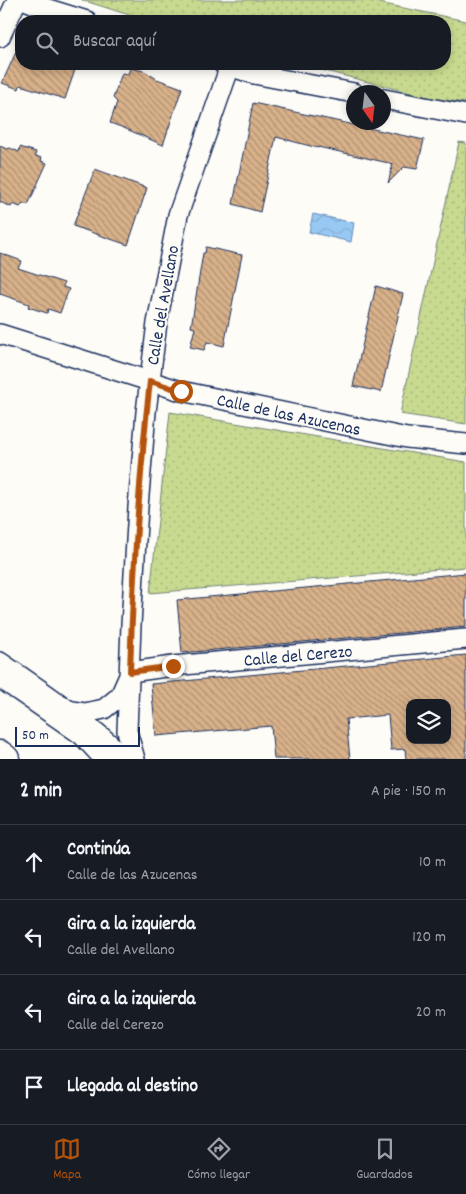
<!DOCTYPE html>
<html lang="es">
<head>
<meta charset="utf-8">
<style>
  body { margin:0; font-family:Dekko,sans-serif; background:#242831; color:#f1f3f6 }
  .controls { position:absolute; right:15px; bottom:15px; display:grid; overflow:hidden; border-radius:10px; box-shadow:0 2px 8px #0003 }
  .controls button { width:45px; height:45px; display:grid; place-items:center; padding:0; border:0; border-bottom:1px solid #363941; background:#171b24; color:#f1f3f6; font:25px sans-serif }
  .compass { position:absolute; left:346px; top:85px; width:45px; height:45px; border-radius:50%; background:#171b24; box-shadow:0 2px 8px #0003; rotate:166deg }
  .scale { position:absolute; left:15px; bottom:12px; width:125px; box-sizing:border-box; padding-left:5px; border:2px solid #1b2f5e; border-top:0; font-size:14px; line-height:18px; white-space:nowrap; color:#1b2f5e; -webkit-text-stroke:4px #fdfcf7; paint-order:stroke }
  .stop { position:absolute; width:15px; height:15px; margin:-11px; border:4px solid #b45309; border-radius:50%; background:#fff }
  .stop.end { background:#b45309; border-color:#fff; box-shadow:0 1px 5px #0008 }
  .list { margin:0; padding:0; list-style:none }
  h2 { display:flex; justify-content:space-between; align-items:center; height:65px; margin:0; padding:0 20px; font-size:21px }
  h2 small { font-size:16px; font-weight:400; color:#9ea1a6 }
  .list li { display:grid; grid-template-columns:32px 1fr auto; gap:15px; align-items:center; box-sizing:border-box; height:75px; padding:0 20px; border-top:1px solid #363941 }
  .list b { display:block; font-size:19px; white-space:nowrap }
  .list p { margin:0; font-size:16px; white-space:nowrap; color:#9ea1a6 }
  .list em { font-size:16px; font-style:normal; color:#9ea1a6 }
  .icon { flex:none; width:28px; height:28px; fill:none; stroke:currentColor; stroke-width:2; stroke-linecap:round; stroke-linejoin:round }
  .map { position:relative; flex:none; width:466px; height:759px; overflow:hidden }
  .search { position:absolute; background:#171b24; box-shadow:0 2px 8px #0003; left:15px; right:15px; top:15px; height:55px; display:flex; align-items:center; gap:12px; box-sizing:border-box; padding:0 18px; border-radius:20px; color:#9ea1a6; font-size:19px }
  .sheet { height:365px; background:#171b24 }
  nav { display:flex; justify-content:space-around; align-items:center; box-sizing:border-box; height:70px; border-top:1px solid #363941; background:#171b24; font-size:14px; color:#9ea1a6 }
  nav a { display:grid; justify-items:center; gap:2px }
  nav .on { color:#b45309 }
  .map>svg:first-child { display:block }
  .park { fill:url(#park-dots); stroke:#728476 }
  .water { fill:url(#water-waves); stroke:#668bb8 }
  .building { fill:url(#building-back-hatch); stroke:#1b2f5e; fill-rule:evenodd }
  .lines { fill:none; stroke-linecap:round; stroke-linejoin:round }
  .minor-casing { stroke:#1b2f5e; stroke-width:22 }
  .highway-casing { stroke:#1b2f5e; stroke-width:31 }
  .minor { stroke:#fdfcf7; stroke-width:19 }
  .highway { stroke:#fdfcf7; stroke-width:28 }
  .route { stroke:#b45309; stroke-width:6 }
  .labels { text-anchor:middle; stroke-width:4; stroke-linejoin:round; paint-order:stroke }
  .street-label { font-size:18px; fill:#1b2f5e; stroke:#fdfcf7 }
</style>
</head>
<body>
<div class="map">
<svg width="466" height="759" viewBox="0 0 466 759">
  <defs>
    <pattern id="park-dots" width="8" height="8" patternUnits="userSpaceOnUse" patternTransform="scale(1.25)"><rect width="8" height="8" fill="#c8da8f"/><path d="M2 2h.1M6 6h.1" fill="none" stroke="#abbb7e" stroke-width="1.8" stroke-linecap="round"/></pattern>
    <pattern id="water-waves" width="16" height="10" patternUnits="userSpaceOnUse" patternTransform="scale(1.25)"><rect width="16" height="10" fill="#98c9f4"/><path d="M0 5q4-4 8 0t8 0" fill="none" stroke="#82add4"/></pattern>
    <pattern id="building-back-hatch" width="6" height="6" patternUnits="userSpaceOnUse" patternTransform="scale(1.25)"><rect width="6" height="6" fill="#d8b189"/><path d="M-1 5l2 2M0 0l6 6M5-1l2 2" fill="none" stroke="#ae9073"/></pattern>
  </defs>
  <rect width="100%" height="100%" fill="#fdfcf7"/>
  <filter id="ink" filterUnits="userSpaceOnUse"><feTurbulence type="fractalNoise" baseFrequency=".02" numOctaves="2"/><feDisplacementMap in="SourceGraphic" scale="10" xChannelSelector="R" yChannelSelector="G"/><feConvolveMatrix kernelMatrix="1 2 1 2 8 2 1 2 1" color-interpolation-filters="sRGB"/></filter>
  <g filter="url(#ink)">
    <g class="park">
      <polygon points="82,0 365,0 466,21 466,103 431,98 298,64 445,64 445,21 148,21"/>
      <polygon points="459,142 466,143 466,424 400,414"/>
      <polygon points="170,412 466,462 466,567 150,593"/>
    </g>
    <polygon class="water" points="313,214 354,223 351,242 309,232"/>
    <g class="building">
      <polygon points="21,41 21,64 77,64 65,99 20,85 19,89 2,83"/>
      <polygon points="130,68 144,71 157,79 182,88 163,145 124,128 110,123 117,102 113,98 122,73 128,74"/>
      <polygon points="253,103 424,140 417,169 404,167 388,183 393,164 318,147 318,148 276,137 260,212 233,204"/>
      <polygon points="0,146 7,149 10,148 19,152 20,147 36,152 35,156 42,158 41,161 47,163 28,205 24,203 20,207 13,204 11,207 0,202"/>
      <polygon points="95,169 147,188 128,245 73,226"/>
      <polygon points="206,247 242,255 224,346 207,342 204,350 190,347 195,328 191,327 203,253 205,253"/>
      <polygon points="0,253 22,261 18,268 64,283 63,287 69,289 60,313 48,309 47,313 28,307 29,304 0,294"/>
      <polygon points="376,286 403,294 381,392 353,386"/>
      <polygon points="466,573 466,627 182,653 177,600"/>
      <path d="M 466,655 L 466,759 L 406,759 L 405,749 L 391,750 L 388,715 L 346,719 L 350,759 L 274,759 L 271,726 L 156,736 L 151,684 ZM 410,703 L 447,703 L 447,740 L 410,740 Z"/>
    </g>
    <g class="lines">
      <defs>
        <g id="minor">
          <polyline points="25,0 45,8 87,21"/>
          <polyline points="0,37 17,0"/>
          <polyline points="223,64 254,74 354,93"/>
          <polyline points="384,99 466,115"/>
          <polyline points="0,334 181,391 407,438 466,444"/>
          <path d="M 0,662 C 44,692 88,722 126,759"/>
          <polyline points="130,672 173,666 466,639"/>
          <polyline points="0,678 82,735 104,759"/>
          <polyline points="68,710 85,713 104,709 120,696 128,678"/>
          <polyline points="135,759 127,731 131,625 138,507 146,412 157,323 178,215 230,66"/>
        </g>
        <polyline id="highway" points="0,755 5,759"/>
      </defs>
      <use href="#minor" class="minor-casing"/>
      <use href="#highway" class="highway-casing"/>
      <use href="#minor" class="minor"/>
      <use href="#highway" class="highway"/>
    </g>
  </g>
  <g class="lines" filter="url(#ink)">
    <path class="route" d="M 173,666 L 130,672 C 133,575 139,478 150,381 L 181,391"/>
  </g>
  <g class="labels">
    <g class="street-label">
      <text transform="translate(162 305) rotate(-80)" y="6">Calle del Avellano</text>
      <text transform="translate(289 414) rotate(12)" y="6">Calle de las Azucenas</text>
      <text transform="translate(298 655) rotate(-5)" y="6">Calle del Cerezo</text>
    </g>
  </g>
</svg>
<div class="controls">
<button><svg class="icon" aria-label="layers" viewBox="0 0 24 24"><path d="M12 4l9 5-9 5-9-5zM3 14l9 5 9-5"/></svg></button>
</div>
<svg class="compass" viewBox="-18 -18 36 36"><path d="M0-13l5 13h-10z" fill="#e53935"/><path d="M0 13l5-13h-10z" fill="#9ea1a6"/></svg>
<div class="scale">50 m</div>
<div class="stop" style="left:181px;top:391px"></div>
<div class="stop end" style="left:173px;top:666px"></div>
<div class="search"><svg class="icon" aria-label="search" viewBox="0 0 24 24"><circle cx="10" cy="10" r="6"/><path d="M15 15l6 6"/></svg>Buscar aquí</div>
</div>
<section class="sheet">
<h2>2 min<small>A pie · 150 m</small></h2>
<ul class="list">
<li><svg class="icon" aria-label="ahead" viewBox="0 0 24 24"><path d="M12 20V5M6 11l6-6 6 6"/></svg><div><b>Continúa</b><p>Calle de las Azucenas</p></div><em>10 m</em></li>
<li><svg class="icon" aria-label="left" viewBox="0 0 24 24"><path d="M17 20v-9H6M10 6l-5 5 5 5"/></svg><div><b>Gira a la izquierda</b><p>Calle del Avellano</p></div><em>120 m</em></li>
<li><svg class="icon" aria-label="left" viewBox="0 0 24 24"><path d="M17 20v-9H6M10 6l-5 5 5 5"/></svg><div><b>Gira a la izquierda</b><p>Calle del Cerezo</p></div><em>20 m</em></li>
<li><svg class="icon" aria-label="arrive" viewBox="0 0 24 24"><path d="M6 21V4h12l-3 4 3 4H6"/></svg><div><b>Llegada al destino</b></div></li>
</ul>
</section>
<nav>
<a class="on"><svg class="icon" aria-label="map" viewBox="0 0 24 24"><path d="M3 6l6-2 6 2 6-2v14l-6 2-6-2-6 2zM9 4v14M15 6v14"/></svg>Mapa</a>
<a><svg class="icon" aria-label="directions" viewBox="0 0 24 24"><path d="M12 3l9 9-9 9-9-9zM9 14v-3h6M13 9l2 2-2 2"/></svg>Cómo llegar</a>
<a><svg class="icon" aria-label="saved" viewBox="0 0 24 24"><path d="M7 4h10v16l-5-4-5 4z"/></svg>Guardados</a>
</nav>
</body>
</html>
